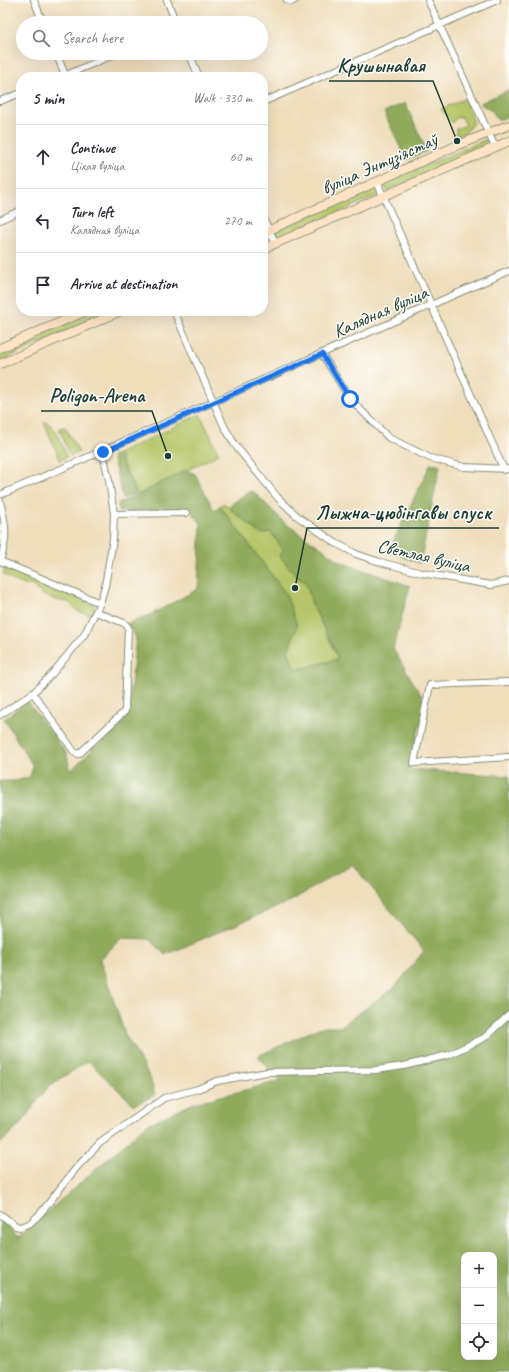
<!DOCTYPE html>
<html lang="en">
<head>
<meta charset="utf-8">
<style>
  body { margin:0; font-family:Caveat,sans-serif; background:#f7f7f7; color:#2b2b33 }
  .controls { position:absolute; right:12px; bottom:12px; display:grid; overflow:hidden; border-radius:8px; box-shadow:0 4px 16px #0002 }
  .controls button { width:36px; height:36px; display:grid; place-items:center; padding:0; border:0; border-bottom:1px solid #e1e1e2; background:#fff; color:#2b2b33; font:20px sans-serif }
  .stop { position:absolute; width:12px; height:12px; margin:-9px; border:3px solid #1a73e8; border-radius:50%; background:#fff }
  .stop.end { background:#1a73e8; border-color:#fff; box-shadow:0 1px 4px #0008 }
  .list { margin:0; padding:0; list-style:none }
  h2 { display:flex; justify-content:space-between; align-items:center; height:52px; margin:0; padding:0 16px; font-size:17px }
  h2 small { font-size:13px; font-weight:400; color:#7c7c81 }
  .list li { display:grid; grid-template-columns:26px 1fr auto; gap:12px; align-items:center; box-sizing:border-box; height:64px; padding:0 16px; border-top:1px solid #e1e1e2 }
  .list b { display:block; font-size:15px; white-space:nowrap }
  .list p { margin:0; font-size:13px; white-space:nowrap; color:#7c7c81 }
  .list em { font-size:13px; font-style:normal; color:#7c7c81 }
  .icon { flex:none; width:22px; height:22px; fill:none; stroke:currentColor; stroke-width:2; stroke-linecap:round; stroke-linejoin:round }
  .map { position:relative; flex:none; width:509px; height:1372px; overflow:hidden }
  .search { position:absolute; background:#fff; box-shadow:0 4px 16px #0002; left:16px; top:16px; width:252px; height:44px; display:flex; align-items:center; gap:10px; box-sizing:border-box; padding:0 14px; border-radius:22px; color:#7c7c81; font-size:15px }
  .panel { position:absolute; background:#fff; box-shadow:0 4px 16px #0002; left:16px; top:72px; width:252px; height:244px; border-radius:16px }
  .map>svg:first-child { display:block }
  .green { fill:#b5c567; stroke:#6a814e }
  .forest { fill:#90aa5c; stroke:#587448; fill-rule:evenodd }
  .lines { fill:none; stroke-linecap:round; stroke-linejoin:round }
  .street-casing { stroke:#878e78; stroke-width:8 }
  .secondary-casing { stroke:#878e78; stroke-width:10 }
  .street { stroke:#fff; stroke-width:6 }
  .secondary { stroke:#fee4c5; stroke-width:8 }
  .route { stroke:#1a73e8; stroke-width:5 }
  .labels { text-anchor:middle; stroke-width:3; stroke-linejoin:round; paint-order:stroke }
  .street-label { font-size:19px; fill:#1f3d34; stroke:#fdfcf7 }
  .leader { fill:none; stroke:#1f3d34; stroke-width:1.5 }
  .callout-dot { fill:#1f3d34; stroke:#fdfcf7; stroke-width:1.5 }
  .callout-label { font-size:20px; text-anchor:middle; font-weight:bold; fill:#1f3d34; stroke:#fdfcf7; stroke-width:3; stroke-linejoin:round; paint-order:stroke }
</style>
</head>
<body>
<div class="map">
<svg width="509" height="1372" viewBox="0 0 509 1372">
  <rect width="100%" height="100%" fill="#fdfcf7"/>
  <filter id="ink" filterUnits="userSpaceOnUse"><feTurbulence type="fractalNoise" baseFrequency=".025" numOctaves="2"/><feDisplacementMap in="SourceGraphic" scale="8" xChannelSelector="R" yChannelSelector="G"/><feConvolveMatrix kernelMatrix="1 2 1 2 8 2 1 2 1" color-interpolation-filters="sRGB"/></filter>
  <filter id="wash" filterUnits="userSpaceOnUse"><feTurbulence type="fractalNoise" baseFrequency=".012" numOctaves="4" result="noise"/><feDisplacementMap in="SourceGraphic" scale="16" xChannelSelector="R" yChannelSelector="G"/><feGaussianBlur stdDeviation="0.9" result="paint"/><feColorMatrix in="noise" values="0 0 0 0 0 0 0 0 0 0 0 0 0 0 0 0 0 1.4 0 .05"/><feComposite in="paint" operator="in"/></filter>
  <g filter="url(#wash)">
    <rect width="100%" height="100%" fill="#efdebc"/>
    <g class="green">
      <polygon points="464,99 474,122 466,132 456,136 456,129 466,125 462,117 456,118 452,123 441,109"/>
      <polygon points="487,139 489,142 490,145 387,191 383,184"/>
      <polygon points="376,187 378,190 379,195 278,238 275,231"/>
      <polygon points="95,311 114,311 0,361 0,352"/>
      <polygon points="200,414 219,454 138,495 118,454"/>
      <path d="M 44,422 C 55,422 63,448 67,457 L 60,460 Z"/>
      <polygon points="65,427 79,452 70,456 59,428"/>
      <polygon points="224,503 228,507 261,534 271,532 284,550 280,556 298,578 306,582 312,604 338,659 295,670 288,651 297,626 286,594 220,506"/>
      <path d="M 10,567 L 43,582 L 47,586 L 89,602 L 94,605 L 94,610 L 91,615 L 77,611 L 68,602 C 55,601 40,596 32,585 C 21,586 12,580 3,574 L 6,568 Z"/>
    </g>
    <g class="forest">
      <polygon points="509,90 509,116 498,120 492,111 485,107 480,103"/>
      <polygon points="405,103 427,151 406,160 384,112"/>
      <polygon points="118,454 136,494 123,498 112,456"/>
      <polygon points="431,463 440,466 420,563 388,552"/>
      <path d="M 186,470 L 195,474 L 214,510 L 220,506 L 286,594 L 297,626 L 288,651 L 295,670 L 338,659 L 330,639 L 312,604 L 306,582 L 298,578 L 280,556 L 283,550 L 271,532 L 261,534 L 228,507 L 248,492 L 253,491 L 285,523 L 343,563 L 410,586 L 393,649 L 426,703 L 408,769 L 509,776 L 509,1372 L 0,1372 L 0,1218 L 18,1238 L 146,1125 L 194,1103 L 280,1081 L 258,1056 L 321,1027 L 340,1027 L 395,987 L 424,951 L 352,864 L 291,901 L 165,955 L 149,939 L 121,938 L 100,960 L 125,1034 L 150,1078 L 155,1095 L 134,1105 L 88,1061 L 49,1086 L 17,1128 L 0,1144 L 0,781 L 15,781 L 30,777 L 33,766 L 4,719 L 27,701 L 67,754 L 70,771 L 128,716 L 136,637 L 127,624 L 154,613 L 198,589 L 201,523 L 188,508 L 119,512 L 118,503 L 138,495 ZM 464,1255 L 494,1255 L 494,1357 L 464,1357 Z"/>
    </g>
  </g>
  <g filter="url(#ink)">
    <g class="lines">
      <defs>
        <g id="street">
          <polyline points="34,0 43,23"/>
          <polyline points="167,0 176,23"/>
          <polyline points="287,0 291,2 295,0"/>
          <polyline points="428,0 495,147"/>
          <polyline points="56,53 66,77"/>
          <polyline points="189,53 199,77"/>
          <polyline points="62,77 117,53"/>
          <polyline points="0,101 21,93"/>
          <polyline points="263,102 497,0"/>
          <polyline points="377,182 504,470"/>
          <polyline points="263,218 276,244"/>
          <polyline points="0,220 21,210"/>
          <polyline points="174,311 224,426 235,445 278,498 297,516 334,542 356,554 380,562 422,573 491,585 509,581"/>
          <polyline points="322,354 350,399 389,438 430,458 464,467 509,469"/>
          <path d="M 0,495 C 171,423 339,344 509,271"/>
          <path d="M 0,501 C 6,524 8,538 0,561 L 100,603"/>
          <polyline points="114,514 186,513"/>
          <polyline points="509,682 430,685 414,763 509,757"/>
          <polyline points="33,693 75,753 79,754 125,711 128,627 124,623 96,612"/>
          <polyline points="0,715 33,693 52,674 84,635 100,603 105,586 113,539 114,514 109,481 103,452"/>
          <polyline points="0,1214 16,1226 20,1227 29,1224 40,1214 77,1167 100,1143 164,1098 198,1089 217,1081 267,1072 375,1070 404,1066 448,1055 484,1038 509,1015"/>
        </g>
        <g id="secondary">
          <polyline points="263,233 458,145 509,125"/>
          <polyline points="263,249 509,141"/>
          <polyline points="0,348 86,311"/>
          <polyline points="0,364 121,311"/>
        </g>
      </defs>
      <use href="#street" class="street-casing"/>
      <use href="#secondary" class="secondary-casing"/>
      <use href="#street" class="street"/>
      <use href="#secondary" class="secondary"/>
    </g>
  </g>
  <g class="lines" filter="url(#ink)">
    <polyline class="route" points="103,452 322,354 350,399"/>
  </g>
  <g class="labels">
    <g class="street-label">
      <text transform="translate(379 163) rotate(-24)" y="7">вуліца Энтузіястаў</text>
      <text transform="translate(380 311) rotate(-24)" y="7">Калядная вуліца</text>
      <text transform="translate(424 555) rotate(13)" y="7">Светлая вуліца</text>
    </g>
  </g>
  <path class="leader" d="M457 141L433 81H329M168 456L152 411H41M295 588L307 528H499"/>
  <g class="callout-dot">
    <circle cx="457" cy="141" r="4"/>
    <circle cx="168" cy="456" r="4"/>
    <circle cx="295" cy="588" r="4"/>
  </g>
  <g class="callout-label">
    <text x="381" y="72">Крушынавая</text>
    <text x="97" y="402">Poligon-Arena</text>
    <text x="403" y="519">Лыжна-цюбінгавы спуск</text>
  </g>
</svg>
<div class="controls">
<button>+</button>
<button>−</button>
<button><svg class="icon" aria-label="locate" viewBox="0 0 24 24"><circle cx="12" cy="12" r="6"/><path d="M12 2v4M12 18v4M2 12h4M18 12h4"/></svg></button>
</div>
<div class="stop" style="left:350px;top:399px"></div>
<div class="stop end" style="left:103px;top:452px"></div>
<div class="search"><svg class="icon" aria-label="search" viewBox="0 0 24 24"><circle cx="10" cy="10" r="6"/><path d="M15 15l6 6"/></svg>Search here</div>
<section class="panel">
<h2>5 min<small>Walk · 330 m</small></h2>
<ul class="list">
<li><svg class="icon" aria-label="ahead" viewBox="0 0 24 24"><path d="M12 20V5M6 11l6-6 6 6"/></svg><div><b>Continue</b><p>Ціхая вуліца</p></div><em>60 m</em></li>
<li><svg class="icon" aria-label="left" viewBox="0 0 24 24"><path d="M17 20v-9H6M10 6l-5 5 5 5"/></svg><div><b>Turn left</b><p>Калядная вуліца</p></div><em>270 m</em></li>
<li><svg class="icon" aria-label="arrive" viewBox="0 0 24 24"><path d="M6 21V4h12l-3 4 3 4H6"/></svg><div><b>Arrive at destination</b></div></li>
</ul>
</section>
</div>
</body>
</html>
